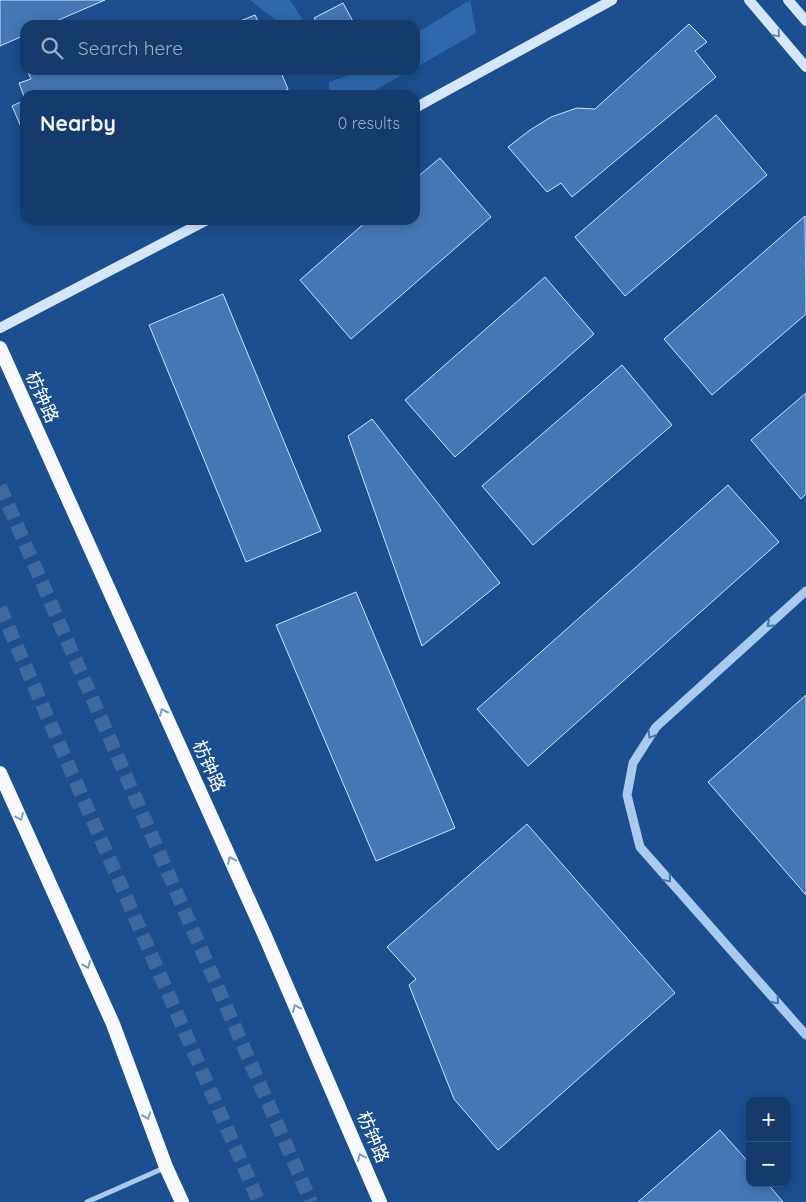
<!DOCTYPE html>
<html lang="en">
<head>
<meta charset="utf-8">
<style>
  body { margin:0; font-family:Quicksand,"Noto Sans SC",sans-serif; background:#1d4271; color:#f1f3f6 }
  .controls { position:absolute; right:15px; bottom:15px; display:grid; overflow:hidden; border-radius:10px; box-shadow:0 2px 12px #0003 }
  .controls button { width:45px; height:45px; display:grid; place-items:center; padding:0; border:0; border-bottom:1px solid #33557e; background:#143b6b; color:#f1f3f6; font:25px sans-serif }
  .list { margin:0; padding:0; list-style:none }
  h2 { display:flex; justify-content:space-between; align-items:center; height:65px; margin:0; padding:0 20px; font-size:21px }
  h2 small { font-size:16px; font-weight:400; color:#9dadc1 }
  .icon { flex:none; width:28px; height:28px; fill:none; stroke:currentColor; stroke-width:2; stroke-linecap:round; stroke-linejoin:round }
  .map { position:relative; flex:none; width:806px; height:1202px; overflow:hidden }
  .search { position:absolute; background:#143b6b; box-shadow:0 2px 12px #0003; left:20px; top:20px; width:400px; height:55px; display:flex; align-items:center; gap:12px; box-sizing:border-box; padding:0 18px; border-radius:15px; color:#9dadc1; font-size:19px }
  .panel { position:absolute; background:#143b6b; box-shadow:0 2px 12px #0003; left:20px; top:90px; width:400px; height:135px; border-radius:15px }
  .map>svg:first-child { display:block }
  .green { fill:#2e69ad }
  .building { fill:#4478b7; stroke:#cfe3fa }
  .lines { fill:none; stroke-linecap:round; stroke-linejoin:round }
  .trunk-tunnel { stroke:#3d69a0; stroke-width:14; stroke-dasharray:14 7; stroke-linecap:butt }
  .minor { stroke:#a9c9ee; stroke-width:5 }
  .tertiary { stroke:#a9c9ee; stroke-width:9 }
  .secondary { stroke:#d6e6fa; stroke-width:10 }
  .trunk { stroke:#f8faff; stroke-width:14 }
  .oneway { stroke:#668bba }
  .oneway2 { stroke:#4674ac }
  .oneway3 { stroke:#7e9cc1 }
  .labels { text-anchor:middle; stroke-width:4; stroke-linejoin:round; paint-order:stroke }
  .street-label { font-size:18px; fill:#fff; stroke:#1b4f8f }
</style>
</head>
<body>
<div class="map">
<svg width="806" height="1202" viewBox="0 0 806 1202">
  <rect width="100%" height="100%" fill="#1b4f8f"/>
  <g class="green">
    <polygon points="250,0 290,0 306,25 282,25"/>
    <polygon points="470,0 476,33 415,68 415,34"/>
    <polygon points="358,70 411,70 366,95 329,95 329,82 349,75"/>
  </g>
  <g class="building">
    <polygon points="0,0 105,0 47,25 25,25 25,35 0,46"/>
    <polygon points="343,3 355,25 318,25 314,18"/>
    <polygon points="255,15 260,25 230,25"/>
    <polygon points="689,24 707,42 695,51 716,77 572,197 561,183 547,192 508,147 530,130 551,117 577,108 595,109"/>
    <polygon points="27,70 280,70 288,89 276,95 25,95 25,99 19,83 31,79"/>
    <polygon points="25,100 25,136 12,106"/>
    <polygon points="716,115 767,175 625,296 575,237"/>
    <polygon points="440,158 491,217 351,339 300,280 368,220 415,220 415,179"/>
    <polygon points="805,216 806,314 712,395 664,339"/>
    <polygon points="545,277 594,334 455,457 405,400"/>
    <polygon points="223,294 321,531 246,562 149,325"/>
    <polygon points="622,365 672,425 533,545 482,486"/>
    <polygon points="806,393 806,494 801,499 751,440"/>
    <polygon points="372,419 500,583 422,646 348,436"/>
    <polygon points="728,485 779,542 528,766 477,709"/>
    <polygon points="356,592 455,828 376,861 276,625"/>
    <polygon points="806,695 806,895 708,782"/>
    <polygon points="527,824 675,993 498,1150 454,1099 409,985 416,979 387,947"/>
    <polygon points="720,1130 750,1164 750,1183 767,1183 783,1202 638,1202"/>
  </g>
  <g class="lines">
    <g class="trunk-tunnel">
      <polyline points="0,486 311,1202"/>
      <polyline points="0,608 259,1202"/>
    </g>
    <polyline class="minor" points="87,1202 164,1168"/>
    <polyline class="tertiary" points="806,591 656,727 633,763 627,795 640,847 806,1035"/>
    <g class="secondary">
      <polyline points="749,0 806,67"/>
      <polyline points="788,0 806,21"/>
      <polyline points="415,108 612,0"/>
      <polyline points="0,328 207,220"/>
    </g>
    <g class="trunk">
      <polyline points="0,348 265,936 380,1202"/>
      <polyline points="0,773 113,1024 166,1167 182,1202"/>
    </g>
  </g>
  <defs><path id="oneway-chevron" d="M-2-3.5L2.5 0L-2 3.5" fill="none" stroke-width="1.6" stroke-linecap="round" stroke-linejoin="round" transform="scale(1.25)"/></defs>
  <use class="oneway" href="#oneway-chevron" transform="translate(777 34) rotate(49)"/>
  <g class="oneway2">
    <use href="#oneway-chevron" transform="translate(770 624) rotate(138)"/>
    <use href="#oneway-chevron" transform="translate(651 735) rotate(122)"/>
    <use href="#oneway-chevron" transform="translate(668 879) rotate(49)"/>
    <use href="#oneway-chevron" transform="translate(776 1001) rotate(49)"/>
  </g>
  <g class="oneway3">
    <use href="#oneway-chevron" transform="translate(163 712) rotate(-114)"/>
    <use href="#oneway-chevron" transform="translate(20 817) rotate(66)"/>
    <use href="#oneway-chevron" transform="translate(231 860) rotate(-114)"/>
    <use href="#oneway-chevron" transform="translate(87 965) rotate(66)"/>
    <use href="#oneway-chevron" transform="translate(296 1008) rotate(-113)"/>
    <use href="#oneway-chevron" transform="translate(147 1116) rotate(70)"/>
    <use href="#oneway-chevron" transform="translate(361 1157) rotate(-113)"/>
  </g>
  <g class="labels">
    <g class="street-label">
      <text transform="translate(42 397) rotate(66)" y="6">枋钟路</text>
      <text transform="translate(209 766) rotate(66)" y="6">枋钟路</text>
      <text transform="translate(373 1137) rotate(67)" y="6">枋钟路</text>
    </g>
  </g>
</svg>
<div class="controls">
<button>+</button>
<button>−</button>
</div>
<div class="search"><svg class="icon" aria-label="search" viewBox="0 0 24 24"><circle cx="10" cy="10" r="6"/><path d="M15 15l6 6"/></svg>Search here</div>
<section class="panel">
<h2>Nearby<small>0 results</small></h2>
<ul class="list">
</ul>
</section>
</div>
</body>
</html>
